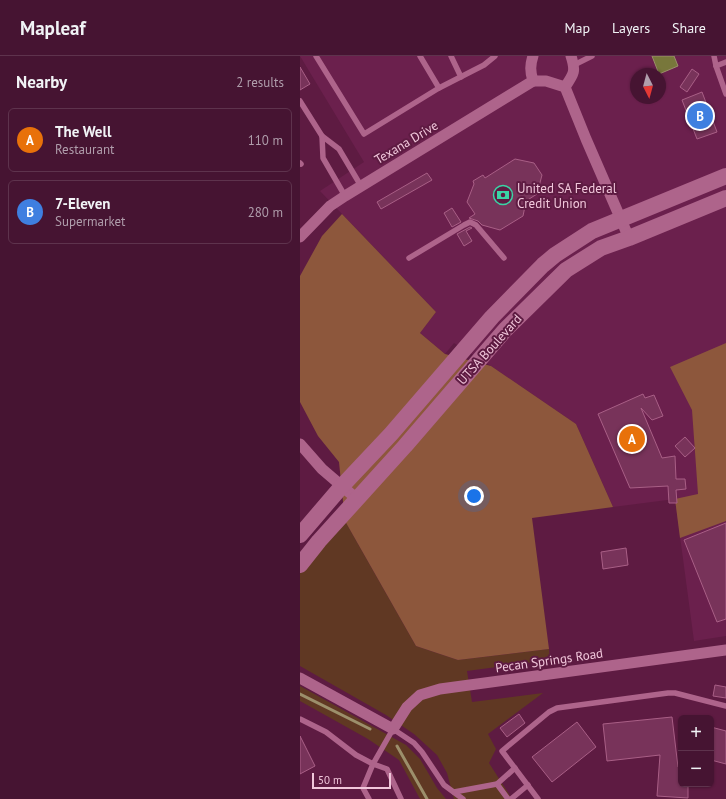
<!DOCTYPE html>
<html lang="en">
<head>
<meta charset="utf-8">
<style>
  body { margin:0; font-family:"PT Sans",sans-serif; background:#50213e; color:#f1f3f6 }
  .controls { position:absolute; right:12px; bottom:12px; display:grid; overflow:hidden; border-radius:6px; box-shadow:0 1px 3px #0004 }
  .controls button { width:36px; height:36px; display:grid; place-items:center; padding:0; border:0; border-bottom:1px solid #5e334d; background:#461432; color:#f1f3f6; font:20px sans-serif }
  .compass { position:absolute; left:330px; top:12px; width:36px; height:36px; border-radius:50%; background:#461432; box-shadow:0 1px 3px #0004; rotate:174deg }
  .scale { position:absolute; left:12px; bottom:10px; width:79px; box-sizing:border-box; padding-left:4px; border:2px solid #f1c7db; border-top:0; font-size:11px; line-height:14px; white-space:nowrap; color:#f1c7db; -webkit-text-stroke:3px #5e1b42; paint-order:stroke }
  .you { position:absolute; left:174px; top:440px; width:14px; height:14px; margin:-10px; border:3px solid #fff; border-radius:50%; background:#1a73e8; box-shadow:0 0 0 6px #1a73e833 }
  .badge { display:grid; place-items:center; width:26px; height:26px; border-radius:50%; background:#8abfa5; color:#fff; font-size:13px; font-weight:700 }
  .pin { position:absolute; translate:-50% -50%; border:2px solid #fff; box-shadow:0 1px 4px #0006 }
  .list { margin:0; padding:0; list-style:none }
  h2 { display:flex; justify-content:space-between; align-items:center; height:52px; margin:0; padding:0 16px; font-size:17px }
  h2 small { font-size:13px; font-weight:400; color:#b09eac }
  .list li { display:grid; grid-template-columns:26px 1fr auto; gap:12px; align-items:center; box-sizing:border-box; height:64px; margin:0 8px 8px; padding:0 8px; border:1px solid #5e334d; border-radius:6px }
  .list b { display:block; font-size:15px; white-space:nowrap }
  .list p { margin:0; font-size:13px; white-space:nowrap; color:#b09eac }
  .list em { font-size:13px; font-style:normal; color:#b09eac }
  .map { position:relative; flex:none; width:426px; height:743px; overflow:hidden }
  header { display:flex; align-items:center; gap:24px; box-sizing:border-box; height:56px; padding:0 20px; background:#461432; border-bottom:1px solid #5e334d }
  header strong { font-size:19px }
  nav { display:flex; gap:22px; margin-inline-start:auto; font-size:14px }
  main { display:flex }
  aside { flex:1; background:#461432 }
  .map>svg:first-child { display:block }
  .built { fill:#6b204d; fill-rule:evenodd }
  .green { fill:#603823 }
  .forest { fill:#8d573c }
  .water { fill:#78773b; stroke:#9c8f6b }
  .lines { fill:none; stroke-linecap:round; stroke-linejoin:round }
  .stream { stroke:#9c8f6b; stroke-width:3 }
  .building { fill:#78335a; stroke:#a95f86 }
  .service { stroke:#ae648b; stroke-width:5.5 }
  .minor { stroke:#ae648b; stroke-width:11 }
  .secondary { stroke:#ae648b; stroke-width:16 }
  .labels { text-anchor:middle; stroke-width:4; stroke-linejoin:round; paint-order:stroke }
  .street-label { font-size:13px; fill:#f1c7db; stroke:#5e1b42 }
  .poi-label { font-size:13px; fill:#f1c7db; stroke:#5e1b42; text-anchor:start }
</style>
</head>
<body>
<header>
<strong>Mapleaf</strong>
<nav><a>Map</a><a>Layers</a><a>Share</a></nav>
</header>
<main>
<aside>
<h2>Nearby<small>2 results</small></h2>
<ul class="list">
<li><span class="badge" style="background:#e8710a">A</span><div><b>The Well</b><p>Restaurant</p></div><em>110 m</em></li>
<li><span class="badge" style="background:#3f7fe0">B</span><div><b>7-Eleven</b><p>Supermarket</p></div><em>280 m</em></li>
</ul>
</aside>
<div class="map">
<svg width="426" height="743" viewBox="0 0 426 743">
  <rect width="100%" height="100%" fill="#5e1b42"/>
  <path class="built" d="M 0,0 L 426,0 L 426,580 L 394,585 L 375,443 L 313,451 L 276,368 L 191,310 L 154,287 L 145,298 L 120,277 L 136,256 L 20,135 L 64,106 ZM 336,18 L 360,18 L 360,42 L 336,42 Z"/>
  <g class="green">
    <polygon points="45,465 116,590 158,604 249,593 250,604 167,615 172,646 243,637 188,678 196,693 189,707 212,743 154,743 147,717 137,699 114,678 86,659 0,610 0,517"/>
    <polygon points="0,630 106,689 120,703 137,732 146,743 120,743 99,704 68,683 0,645"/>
  </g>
  <g class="forest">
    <polygon points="42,158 136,256 120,277 145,298 191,310 276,368 313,451 232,462 249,593 158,604 116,590 45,465 39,406 18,380 0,346 0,220 22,180"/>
    <polygon points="426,287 426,465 380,482 375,443 398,438 392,354 370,311"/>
  </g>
  <polygon class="water" points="352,0 374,0 378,10 359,18"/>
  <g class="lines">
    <g class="stream">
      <polyline points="0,638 70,673"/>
      <polyline points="97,690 127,743"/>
    </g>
  </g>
  <g class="building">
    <polygon points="0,11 10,28 0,34"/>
    <polygon points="392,13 399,18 387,36 380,31"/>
    <polygon points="402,36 417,76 397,83 382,44"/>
    <polygon points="215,103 234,107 242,119 237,138 226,145 223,160 200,174 182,169 178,165 169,162 175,158 167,146 174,128 173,125 183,119 185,122"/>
    <polygon points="127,117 132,124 81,153 77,146"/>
    <polygon points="152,152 161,166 152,171 144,157"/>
    <polygon points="170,171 172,172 166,175 172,185 164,190 157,178"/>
    <polygon points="343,338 345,342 354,339 363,360 352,364 341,352 362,402 375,400 376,423 385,423 386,433 376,434 377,447 369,447 368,430 330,432 298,358"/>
    <polygon points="385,381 395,392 385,401 375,390"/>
    <polygon points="426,467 426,563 417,566 384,484"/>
    <polygon points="326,492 328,509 303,513 301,496"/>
    <polygon points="415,629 426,631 426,642 413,640"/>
    <polygon points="219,658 225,667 207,681 200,672"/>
    <polygon points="372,661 378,711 381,711 381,728 388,728 388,742 357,740 360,699 307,705 303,668"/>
    <polygon points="277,666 296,691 252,726 232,701"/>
    <polygon points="411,671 426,675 426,708 411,704"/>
    <polygon points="0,680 15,710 0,718"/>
  </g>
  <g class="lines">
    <g class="service">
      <polyline points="16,0 64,78 139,32 184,9 195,0"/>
      <polyline points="120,0 139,32"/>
      <polyline points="151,0 161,21"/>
      <polyline points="414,0 416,10 426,38"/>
      <polyline points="274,9 292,0"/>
      <polyline points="416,10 426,6"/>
      <polyline points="0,45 22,80 39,93 61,130"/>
      <polyline points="22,80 23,102 45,140"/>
      <polyline points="0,107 1,108"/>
      <polyline points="109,202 164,169 170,166 176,169 204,202"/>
      <polyline points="0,663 26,676 56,699 73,708 93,673 114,687 122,696 144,729 163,743"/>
      <polyline points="197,728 208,743"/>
      <polyline points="154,736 197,728 215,712"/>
      <polyline points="69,743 63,732 73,708 87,713 101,743"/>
      <polyline points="211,743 228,729"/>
      <polyline points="238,743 202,695 249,656 257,652 368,637 375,637 426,650"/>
    </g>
    <g class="minor">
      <polyline points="233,25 246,25 265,31 286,83 329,182"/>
      <path d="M 265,31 C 274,18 276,15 271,0"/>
      <path d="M 0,181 L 30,150 L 45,140 L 233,25 C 230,15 230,9 233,0"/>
      <polyline points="0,388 22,413 57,443"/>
      <polyline points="0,622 93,673 107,651 120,639 140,633 426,594"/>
    </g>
    <g class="secondary">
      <polyline points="0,479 42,430 91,378 192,261 243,209 255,199 292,175 426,120"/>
      <polyline points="0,509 19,485 105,390 205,274 266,214 301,192 329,182 426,142"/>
    </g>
  </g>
  <defs>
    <symbol id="bank-ring" viewBox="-11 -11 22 22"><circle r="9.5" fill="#5e1b42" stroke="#3ad4a5" stroke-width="1.5"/><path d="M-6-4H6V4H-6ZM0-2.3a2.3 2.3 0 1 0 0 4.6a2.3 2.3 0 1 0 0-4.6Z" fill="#3ad4a5"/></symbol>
  </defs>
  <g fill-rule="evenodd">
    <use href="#bank-ring" x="192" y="128" width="22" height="22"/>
  </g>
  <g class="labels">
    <g class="street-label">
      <text transform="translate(106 86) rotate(-31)" y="5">Texana Drive</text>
      <text transform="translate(189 293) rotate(-48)" y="5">UTSA Boulevard</text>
      <text transform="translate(249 604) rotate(-8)" y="5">Pecan Springs Road</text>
    </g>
    <g class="poi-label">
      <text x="217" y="137">United SA Federal<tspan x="217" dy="15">Credit Union</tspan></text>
    </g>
  </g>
</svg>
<div class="controls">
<button>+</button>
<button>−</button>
</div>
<svg class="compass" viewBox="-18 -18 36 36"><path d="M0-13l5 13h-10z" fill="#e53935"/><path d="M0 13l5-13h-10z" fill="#b09eac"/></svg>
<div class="scale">50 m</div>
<div class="you"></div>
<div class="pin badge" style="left:332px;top:383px;background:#e8710a">A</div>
<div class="pin badge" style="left:400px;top:60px;background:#3f7fe0">B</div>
</div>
</main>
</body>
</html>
